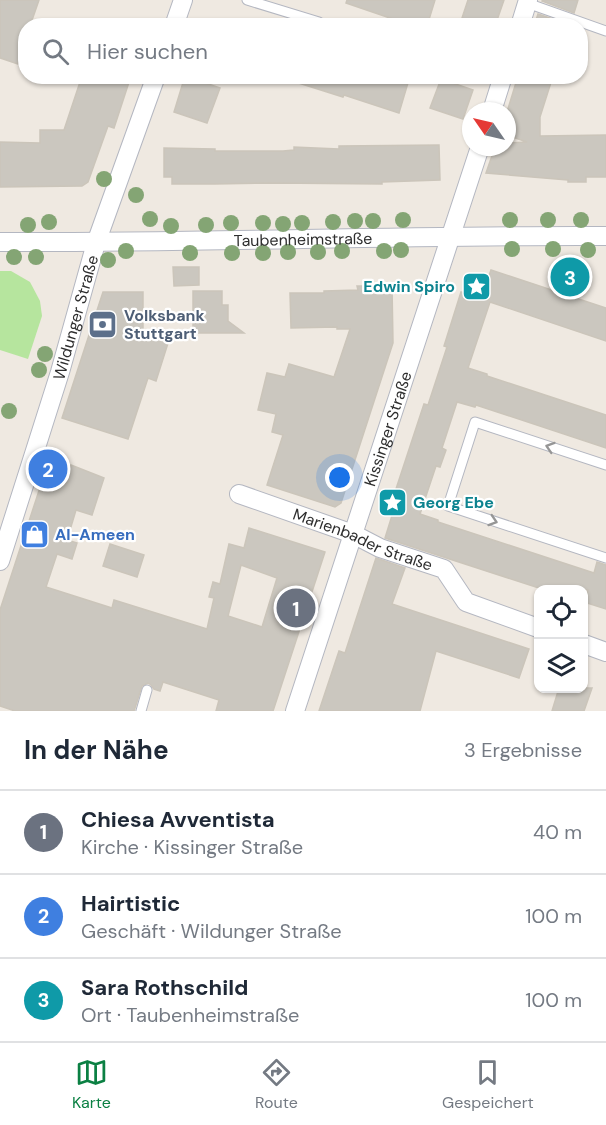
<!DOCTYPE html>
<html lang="de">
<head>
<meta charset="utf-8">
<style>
  body { margin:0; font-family:"DM Sans",sans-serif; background:#f2f2f3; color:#1f2937 }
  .controls { position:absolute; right:18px; bottom:18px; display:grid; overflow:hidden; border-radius:12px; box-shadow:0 2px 4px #0004 }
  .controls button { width:54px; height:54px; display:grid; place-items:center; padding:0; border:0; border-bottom:2px solid #e0e1e3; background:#fff; color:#1f2937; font:30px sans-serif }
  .compass { position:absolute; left:462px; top:102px; width:54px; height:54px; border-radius:50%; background:#fff; box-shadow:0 2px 4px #0004; rotate:304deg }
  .you { position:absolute; left:340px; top:478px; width:21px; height:21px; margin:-15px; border:4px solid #fff; border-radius:50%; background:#1a73e8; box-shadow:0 0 0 9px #1a73e833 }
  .badge { display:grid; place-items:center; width:39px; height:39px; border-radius:50%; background:#0b8043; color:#fff; font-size:20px; font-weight:700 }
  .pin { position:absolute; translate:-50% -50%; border:3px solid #fff; box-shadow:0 2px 6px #0006 }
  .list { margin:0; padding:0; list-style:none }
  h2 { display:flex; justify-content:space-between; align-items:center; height:78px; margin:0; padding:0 24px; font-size:26px }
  h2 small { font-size:20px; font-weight:400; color:#747a83 }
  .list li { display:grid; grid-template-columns:39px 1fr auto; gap:18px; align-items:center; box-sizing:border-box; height:84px; padding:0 24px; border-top:2px solid #e0e1e3 }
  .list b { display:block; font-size:22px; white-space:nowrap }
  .list p { margin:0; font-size:20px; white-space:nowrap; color:#747a83 }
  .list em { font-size:20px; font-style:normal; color:#747a83 }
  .icon { flex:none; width:33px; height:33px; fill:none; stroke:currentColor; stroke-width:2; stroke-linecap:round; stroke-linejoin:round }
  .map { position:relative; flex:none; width:606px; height:711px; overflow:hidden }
  .search { position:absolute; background:#fff; box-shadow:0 2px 4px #0004; left:18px; right:18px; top:18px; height:66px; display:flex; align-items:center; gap:15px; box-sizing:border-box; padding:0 21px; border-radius:24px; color:#747a83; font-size:22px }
  .sheet { height:330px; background:#fff }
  nav { display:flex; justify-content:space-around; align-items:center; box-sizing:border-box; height:84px; border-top:2px solid #e0e1e3; background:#fff; font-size:16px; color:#747a83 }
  nav a { display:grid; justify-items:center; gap:3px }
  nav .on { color:#0b8043 }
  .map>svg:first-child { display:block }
  .green { fill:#b6e59e }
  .building { fill:#cbc7bf; stroke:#cbc5ba; stroke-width:1.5; fill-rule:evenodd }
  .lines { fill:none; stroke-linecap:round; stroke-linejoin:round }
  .lane-casing { stroke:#b4b7c1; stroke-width:11 }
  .street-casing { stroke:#b4b7c1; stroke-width:20 }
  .lane { stroke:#fff; stroke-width:9 }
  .street { stroke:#fff; stroke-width:18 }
  .tree { fill:#84a574 }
  .oneway { stroke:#969696 }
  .labels { text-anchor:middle; stroke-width:4.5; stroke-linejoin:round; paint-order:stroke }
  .street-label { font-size:16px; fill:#2e2e2e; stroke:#fff }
  .culture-label { font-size:16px; font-weight:bold; fill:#0d838f; stroke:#fff; text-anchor:end }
  .service-label { font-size:16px; font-weight:bold; fill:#4e5e75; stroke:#fff; text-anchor:start }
  .shop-label { font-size:16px; font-weight:bold; fill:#366cbe; stroke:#fff; text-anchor:start }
</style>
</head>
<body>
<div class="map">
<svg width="606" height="711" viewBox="0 0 606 711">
  <rect width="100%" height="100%" fill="#efe9e1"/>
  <polygon class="green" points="0,271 11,271 30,282 40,301 42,316 28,359 0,350"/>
  <g class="building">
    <polygon points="0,0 39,0 30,26 26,26 26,39 18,64 0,58"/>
    <polygon points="347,0 435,0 427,26 412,26 387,17 346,3"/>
    <polygon points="468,0 504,0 495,26 475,26 461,21"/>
    <polygon points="543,0 578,0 574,13 542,1"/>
    <polygon points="538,14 570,25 570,26 534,26"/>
    <polygon points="82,76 131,76 114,128 108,126 88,182 82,186 0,187 0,142 40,143 40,130 64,130"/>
    <polygon points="185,76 220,88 207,123 174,112"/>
    <polygon points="290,76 410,76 399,113 344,95 343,97 289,80"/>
    <polygon points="518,76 553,76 540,117 540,136 606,135 606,177 586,177 586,182 568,182 568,180 486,173 495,147 507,147 507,143 527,142 507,135 507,112"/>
    <polygon points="441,79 473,90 463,119 430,108"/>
    <polygon points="439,145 440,180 382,182 382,184 271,183 214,184 172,184 172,177 164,177 164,148 215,149 215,151 283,151 294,150 294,147 339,149 339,146"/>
    <polygon points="173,267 199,267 199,285 174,286"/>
    <polygon points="491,270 606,308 606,341 490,302 468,368 487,374 487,376 606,415 606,448 476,405 475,407 457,402 442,448 446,450 440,467 436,466 420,514 438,520 438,522 594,573 597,562 606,565 606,609 584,602 588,590 545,590 385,538 399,493 395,492 424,404 428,405 447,347 444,346 461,292 481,298"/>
    <polygon points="357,286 392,286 393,343 341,503 335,507 267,485 283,435 272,432 276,414 258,410 267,373 285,377 289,364 334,377 350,329 337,329 337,327 291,328 290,293 324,293 324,291 358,290"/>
    <polygon points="193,291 222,291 222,305 228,305 228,321 244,333 193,333"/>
    <polygon points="103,292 143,292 143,340 169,340 156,381 148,378 128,439 62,418"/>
    <path d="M 49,460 L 70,467 L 71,465 L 104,478 L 92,515 L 76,510 L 67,540 L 77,543 L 72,559 L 57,554 L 46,587 L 112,608 L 114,600 L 207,629 L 214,598 L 209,597 L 213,582 L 220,584 L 229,544 L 244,548 L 249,528 L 325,552 L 273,711 L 216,711 L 219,700 L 163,682 L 160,691 L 154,689 L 151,685 L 148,683 L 142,686 L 134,711 L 15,711 L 0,706 L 0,610 ZM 241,565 L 277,578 L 262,627 L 228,616 Z"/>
    <polygon points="110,544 144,555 137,577 103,566"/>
    <polygon points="376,558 405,568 392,604 529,649 519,678 436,651 420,711 319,711 339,651 345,653"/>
    <polygon points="559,688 592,688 584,711 552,711"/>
  </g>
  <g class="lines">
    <defs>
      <g id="lane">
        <polyline points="247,0 319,22"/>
        <polyline points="527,3 606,31"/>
        <polyline points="606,465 475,422 448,506 606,558"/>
        <polyline points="141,711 147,690"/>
      </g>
      <g id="street">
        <polyline points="174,26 183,0"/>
        <polyline points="520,26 528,0"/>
        <polyline points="492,111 503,76"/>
        <path id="s1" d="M 0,242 C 202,243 404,235 606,236"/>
        <path id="s2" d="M 239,494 L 353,534 L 380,548 L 444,569 L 466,602 L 538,628"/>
        <path id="s3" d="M 0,561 L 60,372 L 96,243 L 156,76"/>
        <polyline points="584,644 606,652"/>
        <path id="s4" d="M 295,711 L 480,147"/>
      </g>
    </defs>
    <use href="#lane" class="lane-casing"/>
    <use href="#street" class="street-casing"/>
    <use href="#lane" class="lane"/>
    <use href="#street" class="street"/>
  </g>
  <g class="tree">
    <circle cx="104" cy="179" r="8"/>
    <circle cx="136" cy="195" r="8"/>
    <circle cx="150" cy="219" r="8"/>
    <circle cx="403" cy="220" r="8"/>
    <circle cx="510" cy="220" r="8"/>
    <circle cx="548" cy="220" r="8"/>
    <circle cx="581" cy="220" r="8"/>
    <circle cx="355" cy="221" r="8"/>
    <circle cx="373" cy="221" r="8"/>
    <circle cx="49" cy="222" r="8"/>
    <circle cx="333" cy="222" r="8"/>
    <circle cx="231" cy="223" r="8"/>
    <circle cx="263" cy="223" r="8"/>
    <circle cx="302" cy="223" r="8"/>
    <circle cx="283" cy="224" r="8"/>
    <circle cx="28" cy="225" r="8"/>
    <circle cx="206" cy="225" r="8"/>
    <circle cx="171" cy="226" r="8"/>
    <circle cx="512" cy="249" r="8"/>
    <circle cx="553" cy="249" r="8"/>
    <circle cx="401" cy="250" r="8"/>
    <circle cx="588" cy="250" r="8"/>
    <circle cx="126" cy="251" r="8"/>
    <circle cx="342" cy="251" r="8"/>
    <circle cx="384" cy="251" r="8"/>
    <circle cx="288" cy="252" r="8"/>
    <circle cx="318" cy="252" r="8"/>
    <circle cx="190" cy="253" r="8"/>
    <circle cx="232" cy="253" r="8"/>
    <circle cx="263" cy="253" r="8"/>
    <circle cx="14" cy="257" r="8"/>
    <circle cx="36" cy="257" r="8"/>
    <circle cx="108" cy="260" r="8"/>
    <circle cx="45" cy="354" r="8"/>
    <circle cx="39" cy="370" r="8"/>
    <circle cx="9" cy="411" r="8"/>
  </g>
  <defs><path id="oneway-chevron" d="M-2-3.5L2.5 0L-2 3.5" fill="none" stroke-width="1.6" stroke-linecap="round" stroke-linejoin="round" transform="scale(1.5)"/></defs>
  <g class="oneway">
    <use href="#oneway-chevron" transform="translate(550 447) rotate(-162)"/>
    <use href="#oneway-chevron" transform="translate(493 521) rotate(18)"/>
  </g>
  <defs>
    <symbol id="sight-square" viewBox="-11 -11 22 22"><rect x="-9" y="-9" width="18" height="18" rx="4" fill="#0f9aa8" stroke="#fff"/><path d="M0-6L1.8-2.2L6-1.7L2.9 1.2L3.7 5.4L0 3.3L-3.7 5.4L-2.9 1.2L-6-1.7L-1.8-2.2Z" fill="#fff"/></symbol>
    <symbol id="bank-square" viewBox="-11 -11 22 22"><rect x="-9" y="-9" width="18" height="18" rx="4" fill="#5c6f8a" stroke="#fff"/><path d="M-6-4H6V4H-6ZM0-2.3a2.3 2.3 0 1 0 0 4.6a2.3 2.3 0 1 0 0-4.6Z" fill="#fff"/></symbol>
    <symbol id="shop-square" viewBox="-11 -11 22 22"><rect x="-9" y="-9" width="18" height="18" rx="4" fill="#3f7fe0" stroke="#fff"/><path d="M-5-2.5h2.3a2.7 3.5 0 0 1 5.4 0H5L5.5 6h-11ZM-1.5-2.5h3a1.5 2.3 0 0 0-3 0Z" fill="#fff"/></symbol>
  </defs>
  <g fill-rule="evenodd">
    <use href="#sight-square" x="460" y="270" width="33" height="33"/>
    <use href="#bank-square" x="86" y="308" width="33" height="33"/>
    <use href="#sight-square" x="376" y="486" width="33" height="33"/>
    <use href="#shop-square" x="18" y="518" width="33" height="33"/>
  </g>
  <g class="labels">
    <g class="street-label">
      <text dy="6" stroke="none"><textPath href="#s1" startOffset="303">Taubenheimstraße</textPath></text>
      <text dy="6" stroke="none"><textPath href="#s3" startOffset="255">Wildunger Straße</textPath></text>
      <text dy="6" stroke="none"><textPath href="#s4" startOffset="297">Kissinger Straße</textPath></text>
      <text dy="6" stroke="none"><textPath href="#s2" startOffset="132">Marienbader Straße</textPath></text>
    </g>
    <g class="culture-label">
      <text x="455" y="292">Edwin Spiro</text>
      <text x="413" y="508" text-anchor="start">Georg Ebe</text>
    </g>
    <g class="service-label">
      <text x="124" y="321">Volksbank<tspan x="124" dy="18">Stuttgart</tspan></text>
    </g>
    <g class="shop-label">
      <text x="55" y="540">Al-Ameen</text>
    </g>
  </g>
</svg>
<div class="controls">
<button><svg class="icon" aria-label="locate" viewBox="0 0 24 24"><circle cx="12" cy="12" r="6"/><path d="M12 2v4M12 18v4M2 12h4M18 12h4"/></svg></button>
<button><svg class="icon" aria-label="layers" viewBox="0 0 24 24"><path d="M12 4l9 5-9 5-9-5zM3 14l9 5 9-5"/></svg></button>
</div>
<svg class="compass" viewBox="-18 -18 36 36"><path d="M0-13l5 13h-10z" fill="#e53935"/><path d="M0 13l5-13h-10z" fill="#747a83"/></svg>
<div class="you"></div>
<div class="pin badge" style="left:296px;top:608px;background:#6b7280">1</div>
<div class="pin badge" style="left:48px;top:469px;background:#3f7fe0">2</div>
<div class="pin badge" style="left:570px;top:277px;background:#0f9aa8">3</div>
<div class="search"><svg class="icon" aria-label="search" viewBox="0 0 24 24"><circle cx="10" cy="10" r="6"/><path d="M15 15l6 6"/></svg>Hier suchen</div>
</div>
<section class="sheet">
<h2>In der Nähe<small>3 Ergebnisse</small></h2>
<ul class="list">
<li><span class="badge" style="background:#6b7280">1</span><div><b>Chiesa Avventista</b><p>Kirche · Kissinger Straße</p></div><em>40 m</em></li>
<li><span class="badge" style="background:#3f7fe0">2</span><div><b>Hairtistic</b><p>Geschäft · Wildunger Straße</p></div><em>100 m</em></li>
<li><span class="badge" style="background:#0f9aa8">3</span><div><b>Sara Rothschild</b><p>Ort · Taubenheimstraße</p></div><em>100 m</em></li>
</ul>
</section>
<nav>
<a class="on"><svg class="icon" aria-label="map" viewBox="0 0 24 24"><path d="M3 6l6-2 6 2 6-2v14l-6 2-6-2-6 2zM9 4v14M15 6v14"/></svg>Karte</a>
<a><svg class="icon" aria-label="directions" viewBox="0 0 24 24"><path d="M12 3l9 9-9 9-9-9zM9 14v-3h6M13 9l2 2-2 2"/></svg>Route</a>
<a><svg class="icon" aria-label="saved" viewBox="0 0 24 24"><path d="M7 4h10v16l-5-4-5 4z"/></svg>Gespeichert</a>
</nav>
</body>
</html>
